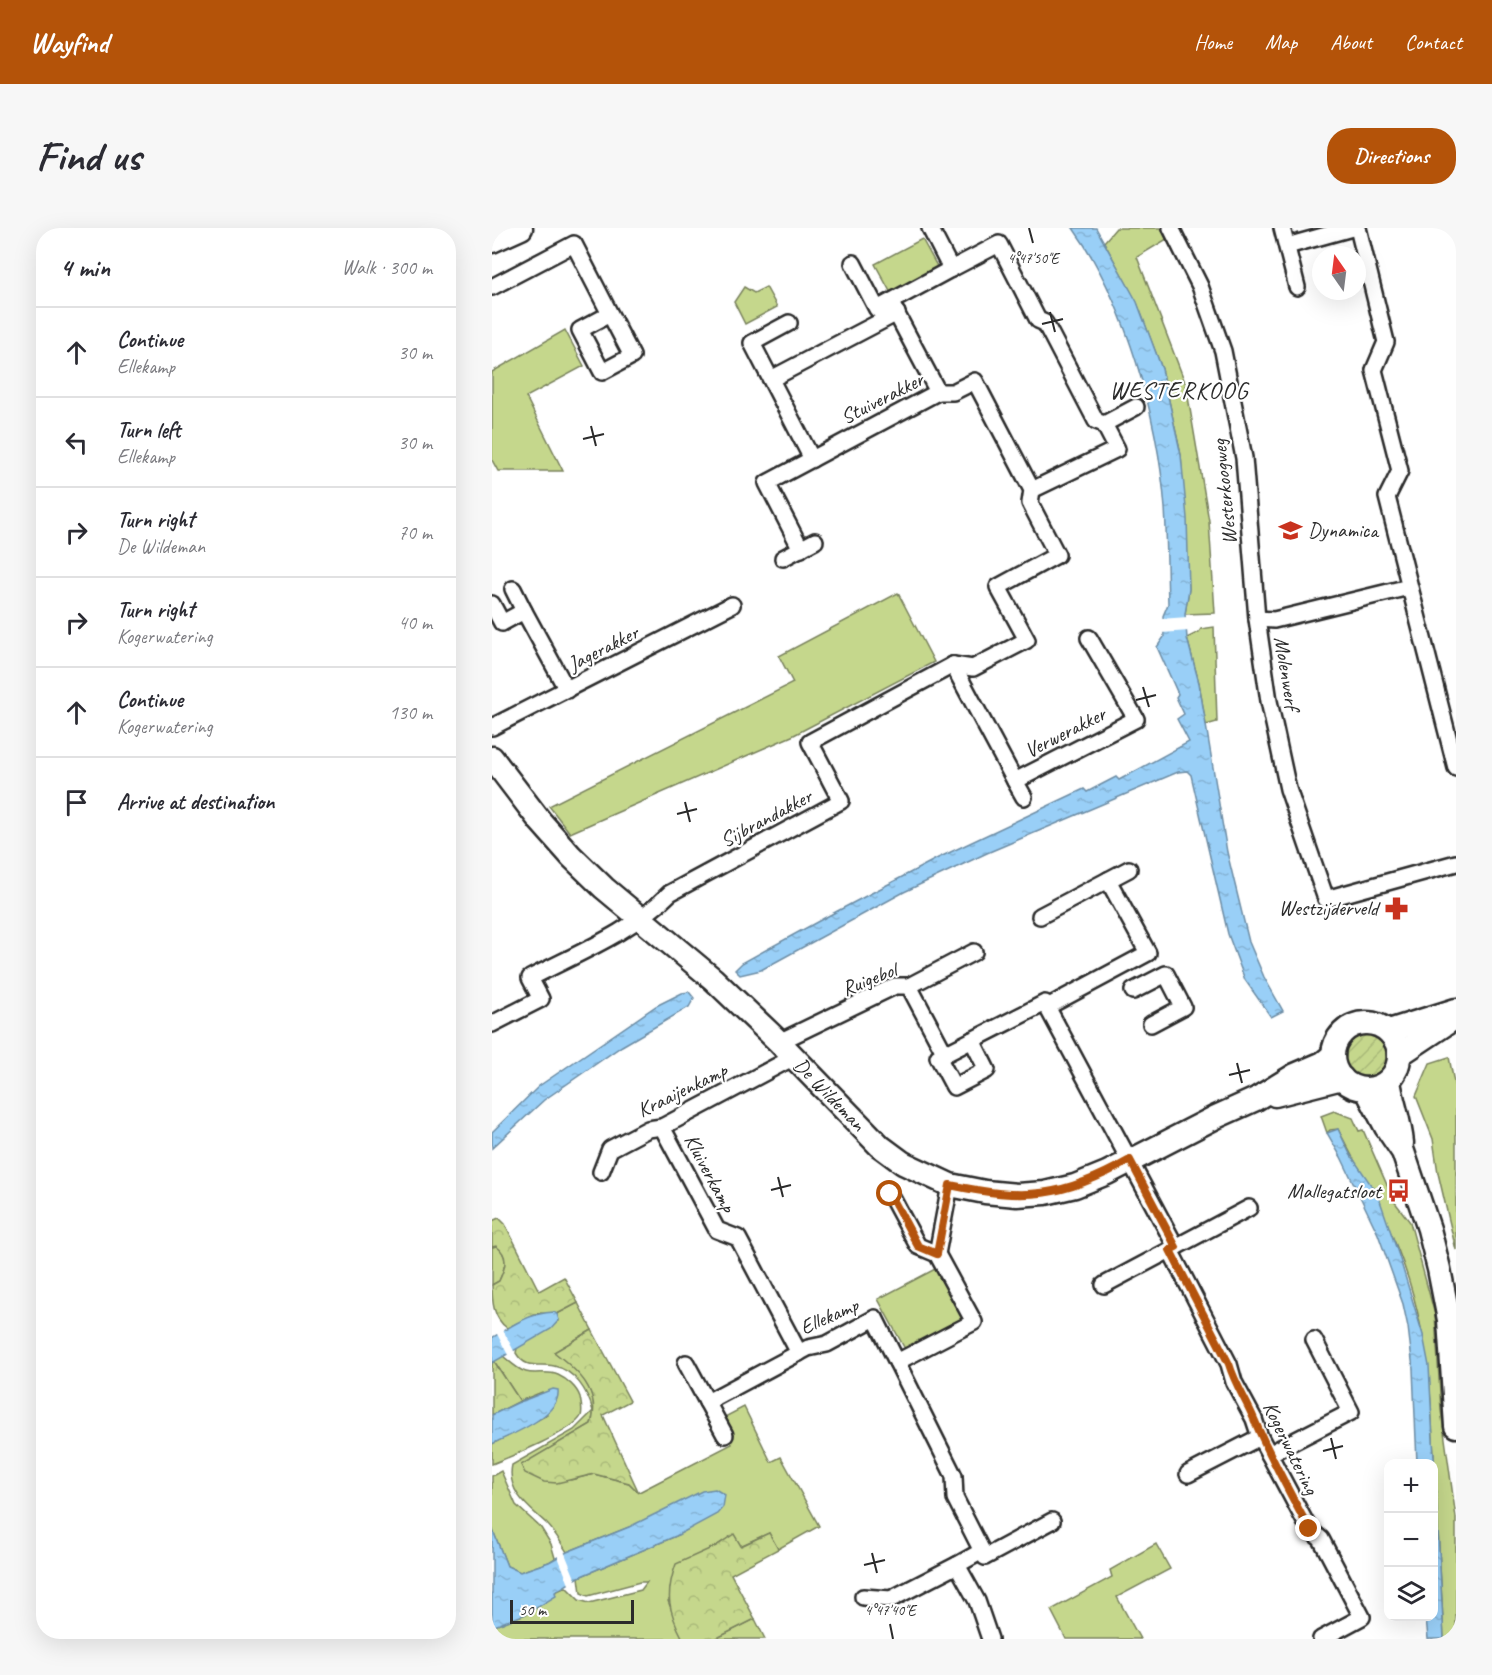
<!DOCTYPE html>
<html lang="en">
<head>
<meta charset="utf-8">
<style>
  body { margin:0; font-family:Caveat,sans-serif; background:#f7f7f7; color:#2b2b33 }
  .controls { position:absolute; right:18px; bottom:18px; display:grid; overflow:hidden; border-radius:12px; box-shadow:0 6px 24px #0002 }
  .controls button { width:54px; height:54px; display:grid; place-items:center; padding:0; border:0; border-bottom:2px solid #e1e1e2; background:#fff; color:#2b2b33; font:30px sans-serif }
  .compass { position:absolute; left:820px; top:18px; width:54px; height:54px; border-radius:50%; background:#fff; box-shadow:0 6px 24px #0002; rotate:346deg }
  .scale { position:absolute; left:18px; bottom:15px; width:124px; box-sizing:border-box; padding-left:6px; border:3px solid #2b2b2b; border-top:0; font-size:16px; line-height:21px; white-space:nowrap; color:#2b2b2b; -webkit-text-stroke:4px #fff; paint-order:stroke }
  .stop { position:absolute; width:18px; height:18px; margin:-14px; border:4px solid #b45309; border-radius:50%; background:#fff }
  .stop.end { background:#b45309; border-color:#fff; box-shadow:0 2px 6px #0008 }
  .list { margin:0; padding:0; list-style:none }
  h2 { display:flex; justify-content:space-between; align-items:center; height:78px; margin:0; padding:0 24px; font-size:26px }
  h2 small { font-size:20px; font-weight:400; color:#7c7c81 }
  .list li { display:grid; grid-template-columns:39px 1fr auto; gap:18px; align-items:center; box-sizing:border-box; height:90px; padding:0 24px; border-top:2px solid #e1e1e2 }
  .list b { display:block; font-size:22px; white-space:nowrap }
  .list p { margin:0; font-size:20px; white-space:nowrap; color:#7c7c81 }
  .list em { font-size:20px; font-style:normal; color:#7c7c81 }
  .icon { flex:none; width:33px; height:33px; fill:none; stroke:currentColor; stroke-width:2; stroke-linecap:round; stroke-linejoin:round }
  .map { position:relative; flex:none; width:964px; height:1411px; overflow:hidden; border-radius:24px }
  header { display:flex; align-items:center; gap:36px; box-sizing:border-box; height:84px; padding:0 30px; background:#b45309; color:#fff }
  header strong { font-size:28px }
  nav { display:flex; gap:33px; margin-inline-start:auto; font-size:21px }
  .intro { display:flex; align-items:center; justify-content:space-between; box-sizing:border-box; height:144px; padding:0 36px }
  h1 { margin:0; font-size:42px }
  .button { padding:15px 27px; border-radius:24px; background:#b45309; color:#fff; font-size:21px; font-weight:700 }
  main { display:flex; gap:36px; padding:0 36px }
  aside { flex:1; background:#fff; border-radius:24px; box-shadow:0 6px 24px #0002 }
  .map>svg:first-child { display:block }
  .green { fill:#c5d78c; stroke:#78815c; stroke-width:1.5 }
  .forest { fill:url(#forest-crowns); stroke:#78815c; stroke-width:1.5 }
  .garden { fill:url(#garden-furrows); stroke:#78815c; stroke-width:1.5 }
  .water { fill:url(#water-ripples); stroke:#6d8da5; stroke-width:1.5 }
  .pier { fill:#fff }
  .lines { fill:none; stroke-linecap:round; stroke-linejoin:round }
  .street-casing { stroke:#2b2b2b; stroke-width:20 }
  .secondary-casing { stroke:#2b2b2b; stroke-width:27 }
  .street { stroke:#fff; stroke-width:15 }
  .secondary { stroke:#fff; stroke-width:22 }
  .route { stroke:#b45309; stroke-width:8 }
  .ticks { fill:none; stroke:#2b2b2b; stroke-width:2 }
  .labels { text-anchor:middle; stroke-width:4.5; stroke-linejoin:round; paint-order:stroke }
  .street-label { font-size:21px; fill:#2b2b2b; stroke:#fff }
  .poi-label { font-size:21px; fill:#2b2b2b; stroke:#fff; text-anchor:end }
  .quarter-label { font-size:24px; letter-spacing:1.5px; fill:#2b2b2b; stroke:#fff }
  .ticks-label { font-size:15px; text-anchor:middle; fill:#2b2b2b; stroke:#fff; stroke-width:4.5; stroke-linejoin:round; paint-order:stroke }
</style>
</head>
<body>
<header>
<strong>Wayfind</strong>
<nav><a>Home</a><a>Map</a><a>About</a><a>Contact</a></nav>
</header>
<div class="intro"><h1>Find us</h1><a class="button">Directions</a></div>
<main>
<aside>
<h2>4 min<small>Walk · 300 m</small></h2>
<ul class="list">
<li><svg class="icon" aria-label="ahead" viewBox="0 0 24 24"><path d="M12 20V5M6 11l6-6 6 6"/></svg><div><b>Continue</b><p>Ellekamp</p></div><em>30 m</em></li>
<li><svg class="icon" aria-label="left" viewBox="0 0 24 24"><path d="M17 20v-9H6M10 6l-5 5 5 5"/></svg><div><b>Turn left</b><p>Ellekamp</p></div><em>30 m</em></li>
<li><svg class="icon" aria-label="right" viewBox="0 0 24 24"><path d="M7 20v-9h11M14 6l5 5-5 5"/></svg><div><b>Turn right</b><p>De Wildeman</p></div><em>70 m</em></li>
<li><svg class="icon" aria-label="right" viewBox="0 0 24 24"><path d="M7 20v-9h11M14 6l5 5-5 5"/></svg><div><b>Turn right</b><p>Kogerwatering</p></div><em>40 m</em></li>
<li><svg class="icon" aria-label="ahead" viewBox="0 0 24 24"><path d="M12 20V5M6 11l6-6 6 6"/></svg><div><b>Continue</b><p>Kogerwatering</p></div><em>130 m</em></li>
<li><svg class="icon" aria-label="arrive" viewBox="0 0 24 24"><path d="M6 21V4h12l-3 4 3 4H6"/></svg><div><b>Arrive at destination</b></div></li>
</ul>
</aside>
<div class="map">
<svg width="964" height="1411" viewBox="0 0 964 1411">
  <defs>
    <pattern id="forest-crowns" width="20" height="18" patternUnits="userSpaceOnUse" patternTransform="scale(1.5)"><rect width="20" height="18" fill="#c5d78c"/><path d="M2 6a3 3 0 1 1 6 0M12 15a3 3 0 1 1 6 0" fill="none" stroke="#a9b979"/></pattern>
    <pattern id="garden-furrows" width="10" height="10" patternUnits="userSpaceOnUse" patternTransform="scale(1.5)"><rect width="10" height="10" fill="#c5d78c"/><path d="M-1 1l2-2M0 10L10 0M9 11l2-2" fill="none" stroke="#a9b979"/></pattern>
    <pattern id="water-ripples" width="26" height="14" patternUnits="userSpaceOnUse" patternTransform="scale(1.5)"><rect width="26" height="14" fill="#99cff7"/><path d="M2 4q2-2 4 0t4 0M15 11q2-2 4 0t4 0" fill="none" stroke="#84b2d4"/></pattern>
  </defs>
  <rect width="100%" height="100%" fill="#fff"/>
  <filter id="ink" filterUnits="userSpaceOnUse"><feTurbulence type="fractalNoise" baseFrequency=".0167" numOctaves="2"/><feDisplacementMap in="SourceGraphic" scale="12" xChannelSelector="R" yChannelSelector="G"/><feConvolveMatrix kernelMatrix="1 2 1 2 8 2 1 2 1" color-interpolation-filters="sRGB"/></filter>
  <g filter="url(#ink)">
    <g class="green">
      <polygon points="624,0 670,0 675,11 645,29 694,157 717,293 723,385 693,386 697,361 689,227 670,141 645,75 612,14"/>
      <polygon points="430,11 447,42 400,67 383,36"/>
      <polygon points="252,59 262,65 274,59 285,79 253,96 242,74"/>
      <polygon points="73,102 92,138 34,169 71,243 6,243 0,232 0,144"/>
      <polygon points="406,365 442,434 300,508 78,605 57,578 301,455 287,428"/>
      <polygon points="722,399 725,494 714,497 707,455 695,410 707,404 709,401"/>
      <polygon points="957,829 964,865 964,1022 946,945 941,911 924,868 938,835"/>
      <path d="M 842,883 L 861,890 L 867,903 L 871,902 L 902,973 L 918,994 L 943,1087 L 949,1182 L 964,1290 L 964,1411 L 952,1411 L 939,1175 C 935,1113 921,1051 894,994 C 879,963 862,932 846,901 L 838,902 L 835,905 L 829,888 Z"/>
      <path d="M 4,1018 C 18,1028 13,1040 7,1053 L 0,1057 L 0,1019 Z"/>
      <polygon points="445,1040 471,1090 413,1121 386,1071"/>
      <path d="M 86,1075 L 100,1102 L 62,1124 C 86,1142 110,1163 99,1196 L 30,1237 L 79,1252 L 102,1246 L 137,1255 L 147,1264 L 240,1216 L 227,1192 L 252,1179 L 279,1234 L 289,1229 L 327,1298 L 286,1321 L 277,1305 L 248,1318 L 241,1307 L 224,1318 L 176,1373 L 191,1411 L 0,1411 L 0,1399 L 36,1385 L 63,1364 L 74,1359 L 87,1372 L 97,1375 L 149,1362 L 155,1354 L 148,1354 L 96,1368 L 89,1365 L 87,1349 L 184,1308 L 137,1299 L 75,1324 C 69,1315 63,1304 55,1296 C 38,1280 14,1264 20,1237 L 82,1202 L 101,1183 C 96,1164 83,1142 62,1138 C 46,1135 34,1142 24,1125 L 25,1120 L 67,1093 L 65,1086 Z"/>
      <path d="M 11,1128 C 17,1133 26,1142 34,1144 C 44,1147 55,1142 66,1147 C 75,1151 85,1160 88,1169 C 89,1175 91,1182 89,1188 C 82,1203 18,1229 0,1236 L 0,1216 L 55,1187 L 50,1164 L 28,1173 L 2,1133 Z"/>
      <polygon points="9,1243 24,1277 49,1300 59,1316 63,1330 57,1334 28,1344 15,1338 0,1300 0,1248"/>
      <polygon points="664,1316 678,1341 625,1369 648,1411 574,1411 559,1382 620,1349 618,1342"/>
      <polygon points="263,1391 273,1411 223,1411"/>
    </g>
    <g class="forest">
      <path d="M 7,990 L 13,996 L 47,1063 L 72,1049 L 86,1075 L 65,1086 L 47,1085 L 15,1100 C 1,1090 0,1073 0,1057 L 7,1053 C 13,1040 18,1028 4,1018 L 0,1019 L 0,993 Z"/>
      <path d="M 100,1102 L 138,1173 L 111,1187 L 147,1265 L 137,1255 L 102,1246 L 65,1255 L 52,1254 L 33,1245 L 29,1237 L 99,1196 C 110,1163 85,1142 62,1124 Z"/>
      <polygon points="2,1133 28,1173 0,1187 0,1135"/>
      <path d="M 277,1305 L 286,1321 L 239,1346 L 263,1391 L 223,1411 L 191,1411 C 176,1383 173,1366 184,1336 L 224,1318 L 242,1306 L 249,1318 Z"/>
    </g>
    <circle class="garden" cx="874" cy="828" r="21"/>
    <g class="water">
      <path d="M 581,0 L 604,0 L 645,74 L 670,141 L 689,227 L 695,290 L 697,361 L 693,386 L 695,410 L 707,455 L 735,624 L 757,714 L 772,749 L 791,783 L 779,789 L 753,752 L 736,706 L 699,547 L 695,543 L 686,544 L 495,625 L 412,664 L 269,742 L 248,747 L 243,742 L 250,735 L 336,688 L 446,630 L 592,561 L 595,564 L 624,549 L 627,552 L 697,514 L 685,491 L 692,486 L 684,469 L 686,466 L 665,419 L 672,409 L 671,388 L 676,376 C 675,344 675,312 673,280 C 666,190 634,74 581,0 Z"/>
      <polygon points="197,764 202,770 197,779 130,818 52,872 0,920 0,904 47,858 164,778 190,765"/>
      <polygon points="846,901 858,926 886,967 907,1028 931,1107 937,1138 939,1175 952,1411 936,1411 934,1389 942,1388 942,1236 925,1235 921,1141 916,1099 911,1076 886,1006 849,929 835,905"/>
      <path d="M 62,1084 L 65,1086 L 67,1092 L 59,1101 L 0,1135 L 0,1110 C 20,1097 38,1085 62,1084 Z"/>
      <path d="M 61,1161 L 66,1162 C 69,1188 20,1206 0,1216 L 0,1187 L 25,1175 Z"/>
      <polygon points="223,1261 233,1267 231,1279 225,1286 184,1308 87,1349 63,1364 64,1368 36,1385 0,1399 0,1300 15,1338 28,1344 57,1334 75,1324 137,1299 210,1263"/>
    </g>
    <g class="pier">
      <polygon points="696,389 697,403 669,405 668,391"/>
      <polygon points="10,1100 23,1125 17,1129 4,1104"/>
      <polygon points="72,1323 85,1355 78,1359 65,1326"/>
    </g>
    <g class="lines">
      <defs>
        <g id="street">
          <polyline points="438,0 459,41 507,16 546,92 553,95 604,193 612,196"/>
          <polyline points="679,0 708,58 731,123 752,230 765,391 777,473 796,561 834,671 964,635"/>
          <polyline points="790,0 805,59"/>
          <polyline points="866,0 894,114 882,142 908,243 895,269 964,540"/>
          <polyline points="795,18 860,0"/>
          <polyline points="361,35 385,81 459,41"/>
          <polyline points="0,59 82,16 118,86 88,102 110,144 140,128 118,86"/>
          <polyline points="401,79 446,164"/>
          <polyline points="297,95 260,115 320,231"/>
          <polyline points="279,151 405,85"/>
          <polyline points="540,262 625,221 612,196 644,179"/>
          <polyline points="309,321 275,255 446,164 461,164 483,153 540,262 538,275 565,327 506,359 535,412 481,440 461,437"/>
          <polyline points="291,330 323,313"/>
          <polyline points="21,361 32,383"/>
          <polyline points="0,376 10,395 32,383 75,462"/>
          <polyline points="765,391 782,392 917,359"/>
          <polyline points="461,437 523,553 644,491 597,410"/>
          <polyline points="0,499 240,377"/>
          <polyline points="523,553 532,569"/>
          <polyline points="548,688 637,641"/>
          <polyline points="417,758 453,826 553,775 684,1019"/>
          <polyline points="641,763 674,746 691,779 659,796"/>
          <polyline points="555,779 656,725 616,652"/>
          <path d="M 0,796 L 49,771 L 38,750 C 86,725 140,704 178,665 L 349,573 L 318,514 L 461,437"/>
          <polyline points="287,814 403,758 417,758 482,724"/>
          <polyline points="453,826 446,829 462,859 495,842 480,812"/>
          <polyline points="170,899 225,1002 246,1010 307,1125"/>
          <polyline points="109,944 118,921 156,901 170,899 302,829"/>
          <polyline points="678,1022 737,1136 742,1154 762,1191 768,1209 817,1301 829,1311 870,1389 829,1411"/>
          <polyline points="445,1026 458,957"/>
          <polyline points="612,1057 757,980"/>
          <polyline points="405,1134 462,1248 463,1270 493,1329 560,1293"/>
          <polyline points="194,1135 233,1207"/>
          <polyline points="215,1174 316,1120 335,1116 383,1090 405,1134 482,1094 445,1026 426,1018 398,966"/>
          <polyline points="777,1226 859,1184 822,1112"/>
          <polyline points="696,1246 768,1209"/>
          <polyline points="490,1323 465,1337 485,1373 498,1411"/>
          <polyline points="371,1369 399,1371 465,1337"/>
        </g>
        <g id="secondary">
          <polyline points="0,13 29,0"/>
          <path id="s1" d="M 0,530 L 48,593 L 79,628 L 112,660 L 221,751 L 287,814 L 388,918 L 411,935 L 458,957 L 493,964 L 525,967 L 553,965 L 583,958 L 615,945 L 724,889 L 764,871 L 803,847 L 831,835 L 841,827"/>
          <circle cx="874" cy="828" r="33"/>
          <polyline points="897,803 964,782"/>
          <polyline points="907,827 958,793"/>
          <path d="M 897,853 C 900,874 908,893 910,915"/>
          <polyline points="874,861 894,899 911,924 937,1001 947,1041 957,1092 964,1198"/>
          <polyline points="783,867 850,850"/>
        </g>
      </defs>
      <use href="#street" class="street-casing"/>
      <use href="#secondary" class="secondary-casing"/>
      <use href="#street" class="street"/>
      <use href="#secondary" class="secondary"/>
    </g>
  </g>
  <g class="lines" filter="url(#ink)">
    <path class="route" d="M 398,966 L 426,1018 L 445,1026 L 458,957 C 533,973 571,970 638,932 L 684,1019 L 678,1022 L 737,1136 C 743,1156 754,1172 762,1191 C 778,1229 798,1265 817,1301"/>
  </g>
  <path class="ticks" d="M 537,0 L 541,15M 558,84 L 563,104M 550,96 L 571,91M 99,198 L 104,218M 91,211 L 112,206M 651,459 L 657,479M 644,472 L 664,467M 193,574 L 198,594M 185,586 L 205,581M 745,835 L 750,855M 737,847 L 758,842M 286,949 L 291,969M 279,962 L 299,957M 839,1210 L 844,1231M 831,1223 L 851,1218M 380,1325 L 385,1345M 372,1337 L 393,1332M 398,1396 L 401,1411"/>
  <defs>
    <symbol id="school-bare" viewBox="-9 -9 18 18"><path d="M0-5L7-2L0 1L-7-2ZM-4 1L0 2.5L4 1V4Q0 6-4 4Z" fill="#c8321e" stroke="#fff" stroke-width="2.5" paint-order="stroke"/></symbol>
    <symbol id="pharmacy-bare" viewBox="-9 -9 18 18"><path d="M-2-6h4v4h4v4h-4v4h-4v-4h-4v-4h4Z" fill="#c8321e" stroke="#fff" stroke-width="2.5" paint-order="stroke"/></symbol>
    <symbol id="bus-bare" viewBox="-9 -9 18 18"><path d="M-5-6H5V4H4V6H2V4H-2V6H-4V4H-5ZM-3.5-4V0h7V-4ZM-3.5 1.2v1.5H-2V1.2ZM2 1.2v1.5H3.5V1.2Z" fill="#c8321e" stroke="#fff" stroke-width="2.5" paint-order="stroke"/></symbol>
  </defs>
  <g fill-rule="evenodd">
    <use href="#school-bare" x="782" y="286" width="33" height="33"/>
    <use href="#pharmacy-bare" x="888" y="664" width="33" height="33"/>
    <use href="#bus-bare" x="890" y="946" width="33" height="33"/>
  </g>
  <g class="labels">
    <g class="street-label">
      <text transform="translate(390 170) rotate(-27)" y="7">Stuiverakker</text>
      <text transform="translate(732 264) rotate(-96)" y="7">Westerkoogweg</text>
      <text transform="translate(111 420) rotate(-27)" y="7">Jagerakker</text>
      <text transform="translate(795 445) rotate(81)" y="7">Molenwerf</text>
      <text transform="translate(573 504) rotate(-27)" y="7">Verwerakker</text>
      <text transform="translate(274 590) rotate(-28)" y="7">Sijbrandakker</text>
      <text transform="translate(377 751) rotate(-22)" y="7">Ruigebol</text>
      <text transform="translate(190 862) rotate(-26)" y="7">Kraaijenkamp</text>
      <text dy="7" stroke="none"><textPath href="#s1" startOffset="478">De Wildeman</textPath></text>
      <text transform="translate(218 945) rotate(62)" y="7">Kluiverkamp</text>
      <text transform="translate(337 1088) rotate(-24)" y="7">Ellekamp</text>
      <text transform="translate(799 1220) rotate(64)" y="7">Kogerwatering</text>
    </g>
    <g class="poi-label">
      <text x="816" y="309" text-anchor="start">Dynamica</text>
      <text x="886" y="687">Westzijderveld</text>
      <text x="889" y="970">Mallegatsloot</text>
    </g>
    <g class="quarter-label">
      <text x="687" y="170">WESTERKOOG</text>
    </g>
  </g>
  <g class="ticks-label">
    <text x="541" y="35">4°47'50"E</text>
    <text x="398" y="1387">4°47'40"E</text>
  </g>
</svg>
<div class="controls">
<button>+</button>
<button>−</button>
<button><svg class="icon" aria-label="layers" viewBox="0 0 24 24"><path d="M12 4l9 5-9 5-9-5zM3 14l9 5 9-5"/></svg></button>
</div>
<svg class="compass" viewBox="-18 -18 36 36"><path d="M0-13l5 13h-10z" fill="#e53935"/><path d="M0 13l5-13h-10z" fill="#7c7c81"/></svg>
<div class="scale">50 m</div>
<div class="stop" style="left:398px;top:966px"></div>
<div class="stop end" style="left:817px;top:1301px"></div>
</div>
</main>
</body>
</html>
